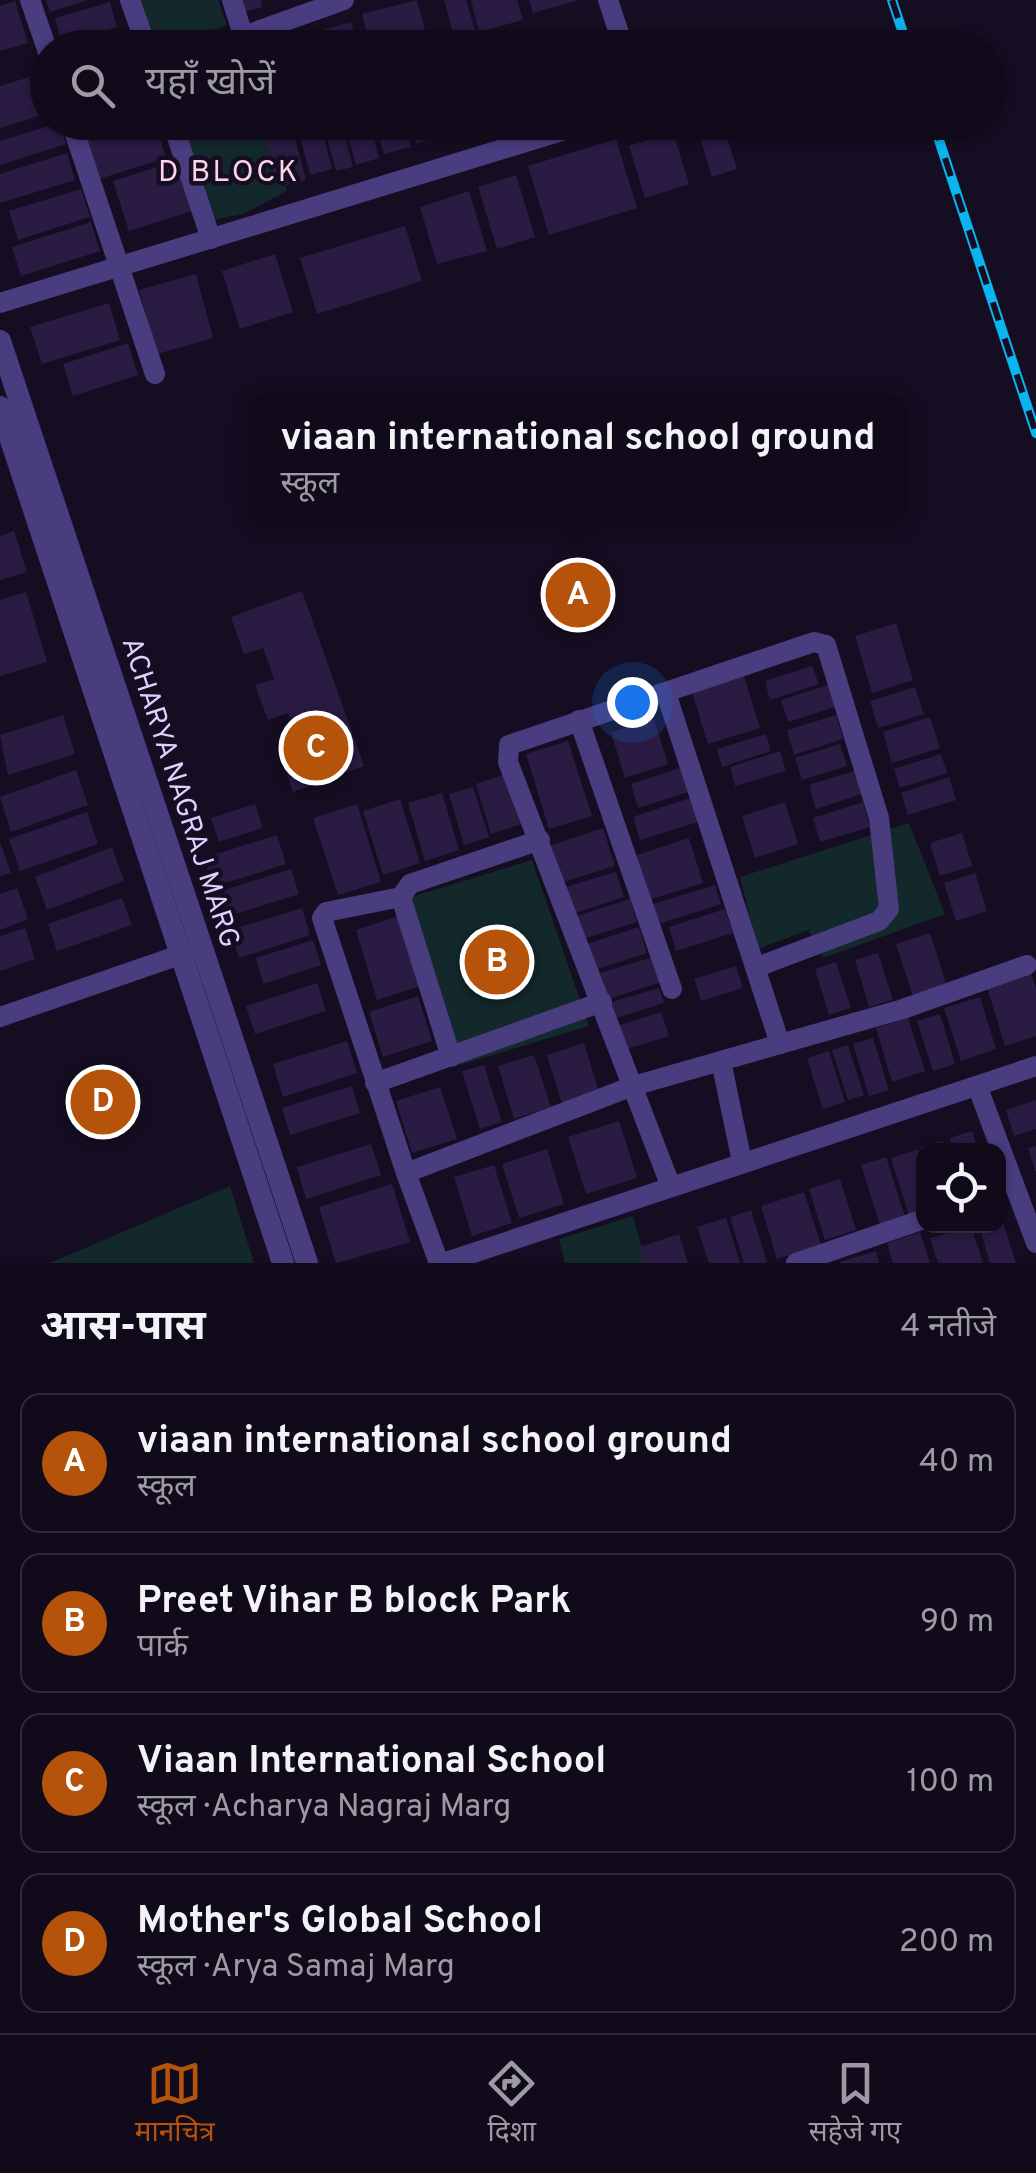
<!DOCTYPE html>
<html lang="hi">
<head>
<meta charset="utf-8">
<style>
  body { margin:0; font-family:Overpass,"Noto Sans Devanagari",sans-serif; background:#1e1827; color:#f1f3f6 }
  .controls { position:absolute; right:30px; bottom:30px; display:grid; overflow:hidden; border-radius:20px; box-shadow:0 2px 8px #0004 }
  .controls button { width:90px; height:90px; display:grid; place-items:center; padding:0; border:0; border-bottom:2px solid #302b39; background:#100a1a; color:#f1f3f6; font:50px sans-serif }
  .you { position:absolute; left:632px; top:702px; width:35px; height:35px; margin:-25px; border:8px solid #fff; border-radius:50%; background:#1a73e8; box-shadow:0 0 0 15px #1a73e833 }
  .badge { display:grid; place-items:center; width:65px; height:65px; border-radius:50%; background:#b45309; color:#fff; font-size:32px; font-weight:700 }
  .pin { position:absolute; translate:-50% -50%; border:5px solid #fff; box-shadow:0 2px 10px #0006 }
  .popup { position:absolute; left:248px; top:395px; width:660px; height:130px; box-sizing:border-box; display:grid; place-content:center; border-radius:20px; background:#100a1a; filter:drop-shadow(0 2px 8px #0005); font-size:32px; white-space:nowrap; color:#9c9aa2 }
  .popup b { font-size:38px; color:#f1f3f6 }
  .popup::after { content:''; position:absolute; left:50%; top:100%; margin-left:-20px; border:20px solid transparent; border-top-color:#100a1a }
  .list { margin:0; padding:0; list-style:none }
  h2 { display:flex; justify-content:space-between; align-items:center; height:130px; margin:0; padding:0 40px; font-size:42px }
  h2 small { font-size:32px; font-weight:400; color:#9c9aa2 }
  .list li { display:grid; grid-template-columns:65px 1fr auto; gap:30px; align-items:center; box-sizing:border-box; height:140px; margin:0 20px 20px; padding:0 20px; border:2px solid #302b39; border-radius:20px }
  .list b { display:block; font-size:38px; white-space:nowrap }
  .list p { margin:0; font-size:32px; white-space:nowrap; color:#9c9aa2 }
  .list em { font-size:32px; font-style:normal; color:#9c9aa2 }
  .icon { flex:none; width:55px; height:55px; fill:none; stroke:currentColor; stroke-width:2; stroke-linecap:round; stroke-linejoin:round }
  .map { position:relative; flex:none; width:1036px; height:1263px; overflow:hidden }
  .search { position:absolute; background:#100a1a; box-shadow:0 2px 8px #0004; left:30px; right:30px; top:30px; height:110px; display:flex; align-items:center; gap:25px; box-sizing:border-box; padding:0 35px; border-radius:55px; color:#9c9aa2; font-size:38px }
  .sheet { height:770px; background:#100a1a }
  nav { display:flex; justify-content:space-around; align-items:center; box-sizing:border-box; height:140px; border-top:2px solid #302b39; background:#100a1a; font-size:28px; color:#9c9aa2 }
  nav a { display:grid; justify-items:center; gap:5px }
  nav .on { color:#b45309 }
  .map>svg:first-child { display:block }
  .green { fill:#12282b }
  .building { fill:#291b42 }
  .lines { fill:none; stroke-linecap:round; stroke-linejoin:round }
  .minor { stroke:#493c7f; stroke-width:20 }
  .tertiary { stroke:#493c7f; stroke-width:22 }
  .rail-casing { stroke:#0ab4f0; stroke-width:10 }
  .rail { stroke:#150e22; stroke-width:6; stroke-dasharray:19; stroke-linecap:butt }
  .labels { text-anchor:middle; stroke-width:9; stroke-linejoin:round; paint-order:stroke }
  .street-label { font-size:28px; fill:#ddd1fd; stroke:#150e22 }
  .neighbourhood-label { font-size:30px; letter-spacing:2.5px; fill:#fdd3e7; stroke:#150e22 }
</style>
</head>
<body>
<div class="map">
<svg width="1036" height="1263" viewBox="0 0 1036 1263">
  <rect width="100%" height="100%" fill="#150e22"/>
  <g class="green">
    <polygon points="129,0 218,0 227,25 163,47 145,47"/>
    <polygon points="162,123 271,123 287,191 243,214 200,222"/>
    <polygon points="909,823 945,914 823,958 808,930 758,949 740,877"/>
    <polygon points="532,860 589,1026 460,1065 408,898"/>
    <polygon points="230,1186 254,1263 50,1263"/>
    <polygon points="633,1216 646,1263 565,1263 559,1239"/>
  </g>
  <g class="building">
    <polygon points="46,0 85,0 85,1 50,12"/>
    <polygon points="237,0 261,0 263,7 241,13"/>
    <polygon points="417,0 430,48 371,48 362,14"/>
    <polygon points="444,0 466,0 476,34 455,40"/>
    <polygon points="471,0 517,0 523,20 479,32"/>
    <polygon points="529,0 576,0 576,1 533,13"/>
    <polygon points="15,1 28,43 0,51 0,6"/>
    <polygon points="110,2 117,27 62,44 55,18"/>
    <polygon points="351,22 358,48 319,48 315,32"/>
    <polygon points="119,31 124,48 70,48 70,47"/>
    <polygon points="581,33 585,48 535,48 535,46"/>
    <polygon points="311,38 314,48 292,48 291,43"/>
    <polygon points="36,75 48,113 0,128 0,86"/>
    <polygon points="123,122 155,122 166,158 99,179 85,135"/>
    <polygon points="320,122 332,169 310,175 297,125"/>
    <polygon points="323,122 341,122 353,167 336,171"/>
    <polygon points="344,122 370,122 379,158 356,165"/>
    <polygon points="375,122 404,122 411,147 384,154"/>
    <polygon points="410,122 434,122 438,137 416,144"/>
    <polygon points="437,122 462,122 464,131 441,138"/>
    <polygon points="722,122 737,169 712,177 696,124"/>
    <polygon points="59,123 66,144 0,165 0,141"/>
    <polygon points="291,124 306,180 278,188 263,132"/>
    <polygon points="673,132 689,184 645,198 629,146"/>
    <polygon points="616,139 637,208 549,235 528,166"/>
    <polygon points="67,153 75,180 0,203 0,174"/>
    <polygon points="176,161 192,211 129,231 113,181"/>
    <polygon points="516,175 535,237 497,249 478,187"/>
    <polygon points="81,189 90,217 18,240 9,211"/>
    <polygon points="469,191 487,251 437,264 420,207"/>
    <polygon points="91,222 100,251 21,276 12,247"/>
    <polygon points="405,226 422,281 317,314 300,258"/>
    <polygon points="275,254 293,312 240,329 222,271"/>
    <polygon points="196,274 213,338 157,354 139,290"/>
    <polygon points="109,303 120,340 42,364 30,327"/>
    <polygon points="128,343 138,375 73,396 63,364"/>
    <polygon points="14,531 27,572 0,580 0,536"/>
    <polygon points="302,591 364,766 293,792 280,754 300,746 288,713 268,720 255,685 274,679 263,648 244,654 231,617"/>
    <polygon points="26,592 47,662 0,676 0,600"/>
    <polygon points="896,623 913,680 872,693 855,636"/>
    <polygon points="812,666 819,684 770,700 765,681"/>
    <polygon points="743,673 760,728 708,744 691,689"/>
    <polygon points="831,684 838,706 788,722 781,700"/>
    <polygon points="915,687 924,714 878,728 870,701"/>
    <polygon points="63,715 75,754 8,775 0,735"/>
    <polygon points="836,715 843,739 794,755 787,730"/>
    <polygon points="930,717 940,748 892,763 883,732"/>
    <polygon points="654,719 668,764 625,778 611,732"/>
    <polygon points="766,734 771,751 722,767 717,749"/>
    <polygon points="568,741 592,816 549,829 526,754"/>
    <polygon points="840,744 847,766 802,780 795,758"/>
    <polygon points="780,751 786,771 735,786 730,767"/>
    <polygon points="941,754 947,773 900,788 894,769"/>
    <polygon points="683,767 691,791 638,808 631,784"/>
    <polygon points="76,770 88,805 11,832 0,797"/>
    <polygon points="857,770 865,793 816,809 809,785"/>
    <polygon points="506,774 522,824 491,834 476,784"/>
    <polygon points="949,777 956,800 908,815 901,793"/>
    <polygon points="473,787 489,837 464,845 449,794"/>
    <polygon points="442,793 459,850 425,861 408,803"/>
    <polygon points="690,798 698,822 640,840 633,817"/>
    <polygon points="400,799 420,863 383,875 363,811"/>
    <polygon points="785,802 798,844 755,858 742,816"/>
    <polygon points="863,802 870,827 820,842 813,818"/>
    <polygon points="255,804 263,828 219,842 211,818"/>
    <polygon points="357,804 381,882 338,895 313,818"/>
    <polygon points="87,812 98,844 20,871 9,839"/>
    <polygon points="603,828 615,866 560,883 549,846"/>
    <polygon points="962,833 972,866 940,876 930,843"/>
    <polygon points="277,835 286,864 213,887 204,858"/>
    <polygon points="689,838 703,883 645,901 631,857"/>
    <polygon points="0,842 11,873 0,876"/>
    <polygon points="112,847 124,881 47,910 35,877"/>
    <polygon points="291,869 299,894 223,918 215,893"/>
    <polygon points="616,872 624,897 573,914 565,887"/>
    <polygon points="975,873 987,911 956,921 944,883"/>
    <polygon points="715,885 721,904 659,924 653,904"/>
    <polygon points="17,888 28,919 0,930 0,894"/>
    <polygon points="122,898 132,925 57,951 48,924"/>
    <polygon points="630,899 637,922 583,939 576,916"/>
    <polygon points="302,908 310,935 239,958 230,930"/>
    <polygon points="725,909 733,933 676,951 669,927"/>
    <polygon points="402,915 424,985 377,1000 356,930"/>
    <polygon points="639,927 647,953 595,970 587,944"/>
    <polygon points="25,928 35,959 0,971 0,936"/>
    <polygon points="930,933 947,986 913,996 896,944"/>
    <polygon points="313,940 321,965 263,984 256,958"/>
    <polygon points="878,953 893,1000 869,1007 855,960"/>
    <polygon points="653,957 661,982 605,1000 597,974"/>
    <polygon points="836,962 851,1008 829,1015 815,969"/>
    <polygon points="736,966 743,988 701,1001 694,979"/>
    <polygon points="1031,973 1036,988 1036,1036 1005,1046 987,987"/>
    <polygon points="317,983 326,1011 255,1034 246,1006"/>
    <polygon points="659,988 664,1003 614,1019 609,1003"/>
    <polygon points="418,996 432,1041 383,1057 369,1012"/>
    <polygon points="980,997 996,1049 961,1061 944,1008"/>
    <polygon points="661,1012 669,1036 624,1050 617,1026"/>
    <polygon points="940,1014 955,1064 933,1071 917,1021"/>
    <polygon points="908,1018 925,1071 892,1082 876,1028"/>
    <polygon points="873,1038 889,1090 869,1096 853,1044"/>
    <polygon points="347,1041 357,1073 283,1097 273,1064"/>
    <polygon points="584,1043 599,1092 562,1104 547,1055"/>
    <polygon points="848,1045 864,1095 848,1100 832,1050"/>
    <polygon points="829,1051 845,1102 823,1109 807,1058"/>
    <polygon points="534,1055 551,1107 514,1119 498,1066"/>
    <polygon points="484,1065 502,1122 480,1129 462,1071"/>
    <polygon points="352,1086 360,1113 290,1135 282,1108"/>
    <polygon points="440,1087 457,1139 412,1153 396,1101"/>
    <polygon points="1036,1100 1036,1129 1014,1136 1006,1110"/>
    <polygon points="619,1121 637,1178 586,1194 568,1137"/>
    <polygon points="972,1131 978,1150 953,1150 950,1138"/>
    <polygon points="943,1141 946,1150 921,1150 920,1147"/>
    <polygon points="371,1144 381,1175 306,1199 297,1167"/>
    <polygon points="1036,1146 1036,1171 1035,1171 1028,1148"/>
    <polygon points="547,1149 564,1204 519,1218 502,1164"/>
    <polygon points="918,1149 924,1166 924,1214 910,1218 891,1158"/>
    <polygon points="886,1157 905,1217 880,1225 861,1165"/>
    <polygon points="494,1165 512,1223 472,1236 454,1177"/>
    <polygon points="840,1179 856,1230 825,1240 809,1189"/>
    <polygon points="392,1184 410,1242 336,1263 319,1207"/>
    <polygon points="804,1192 821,1245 777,1259 761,1206"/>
    <polygon points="751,1210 767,1262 764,1263 744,1263 730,1217"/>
    <polygon points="999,1210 1016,1263 990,1263 979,1226 998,1226"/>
    <polygon points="726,1218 740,1263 709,1263 697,1227"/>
    <polygon points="971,1226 983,1263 938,1263 930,1238"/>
    <polygon points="920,1232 930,1263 893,1263 887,1243"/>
    <polygon points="679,1234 688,1263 644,1263 639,1247"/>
    <polygon points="876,1251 879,1263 840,1263 840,1262"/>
  </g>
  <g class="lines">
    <g class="minor">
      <polyline points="30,0 48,52"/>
      <polyline points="130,0 147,48"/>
      <polyline points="232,0 243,35"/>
      <polyline points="608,0 624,48"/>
      <polyline points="210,48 344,0"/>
      <polyline points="71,122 155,374"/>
      <polyline points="172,122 211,239"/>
      <polyline points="0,303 591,122"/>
      <polyline points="666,693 780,1044"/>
      <polyline points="579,720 672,989"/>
      <polyline points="401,897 326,912 322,918 406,1173"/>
      <polyline points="0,1017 197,949"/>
      <polyline points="451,1057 401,897 410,884 540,840"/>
      <polyline points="721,1061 742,1162"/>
      <polyline points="375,1083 602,1002"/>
      <polyline points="978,1088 1036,1243"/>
      <polyline points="671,1187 508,762 509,745 814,642 826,645 879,818 889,909 879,921 757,967"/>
      <polyline points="439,1263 406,1173 633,1086 903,1009 1027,965"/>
      <polyline points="443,1263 1036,1066"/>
      <polyline points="796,1263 924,1219"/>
    </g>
    <g class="tertiary">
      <polyline points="0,341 307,1263"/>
      <polyline points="0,407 283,1263"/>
    </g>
    <defs>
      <g id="rail">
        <polyline points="892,0 908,48"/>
        <polyline points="933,122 1036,433"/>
      </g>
    </defs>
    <use href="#rail" class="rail-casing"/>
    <use href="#rail" class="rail"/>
  </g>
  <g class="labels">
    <g class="street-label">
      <text transform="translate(182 792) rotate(72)" y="10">ACHARYA NAGRAJ MARG</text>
    </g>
    <g class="neighbourhood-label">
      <text x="229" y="181">D BLOCK</text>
    </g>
  </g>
</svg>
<div class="controls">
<button><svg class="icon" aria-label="locate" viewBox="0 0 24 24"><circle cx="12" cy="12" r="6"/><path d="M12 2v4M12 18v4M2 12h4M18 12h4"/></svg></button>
</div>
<div class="you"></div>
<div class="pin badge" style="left:578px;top:595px">A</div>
<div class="popup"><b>viaan international school ground</b>स्कूल</div>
<div class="pin badge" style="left:497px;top:962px">B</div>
<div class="pin badge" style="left:316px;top:748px">C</div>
<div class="pin badge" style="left:103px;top:1102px">D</div>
<div class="search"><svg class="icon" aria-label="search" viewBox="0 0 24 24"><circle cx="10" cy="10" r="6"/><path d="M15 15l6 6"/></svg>यहाँ खोजें</div>
</div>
<section class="sheet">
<h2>आस-पास<small>4 नतीजे</small></h2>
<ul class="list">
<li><span class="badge">A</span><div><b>viaan international school ground</b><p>स्कूल</p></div><em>40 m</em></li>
<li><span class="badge">B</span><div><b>Preet Vihar B block Park</b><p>पार्क</p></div><em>90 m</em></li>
<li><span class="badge">C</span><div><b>Viaan International School</b><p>स्कूल · Acharya Nagraj Marg</p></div><em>100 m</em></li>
<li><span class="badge">D</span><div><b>Mother's Global School</b><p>स्कूल · Arya Samaj Marg</p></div><em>200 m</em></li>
</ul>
</section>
<nav>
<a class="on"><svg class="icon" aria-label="map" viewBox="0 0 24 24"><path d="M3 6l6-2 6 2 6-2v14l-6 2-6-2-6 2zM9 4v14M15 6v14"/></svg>मानचित्र</a>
<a><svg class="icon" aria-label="directions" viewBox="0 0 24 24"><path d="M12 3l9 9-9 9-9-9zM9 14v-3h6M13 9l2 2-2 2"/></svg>दिशा</a>
<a><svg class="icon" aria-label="saved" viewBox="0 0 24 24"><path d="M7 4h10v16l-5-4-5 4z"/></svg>सहेजे गए</a>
</nav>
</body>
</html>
